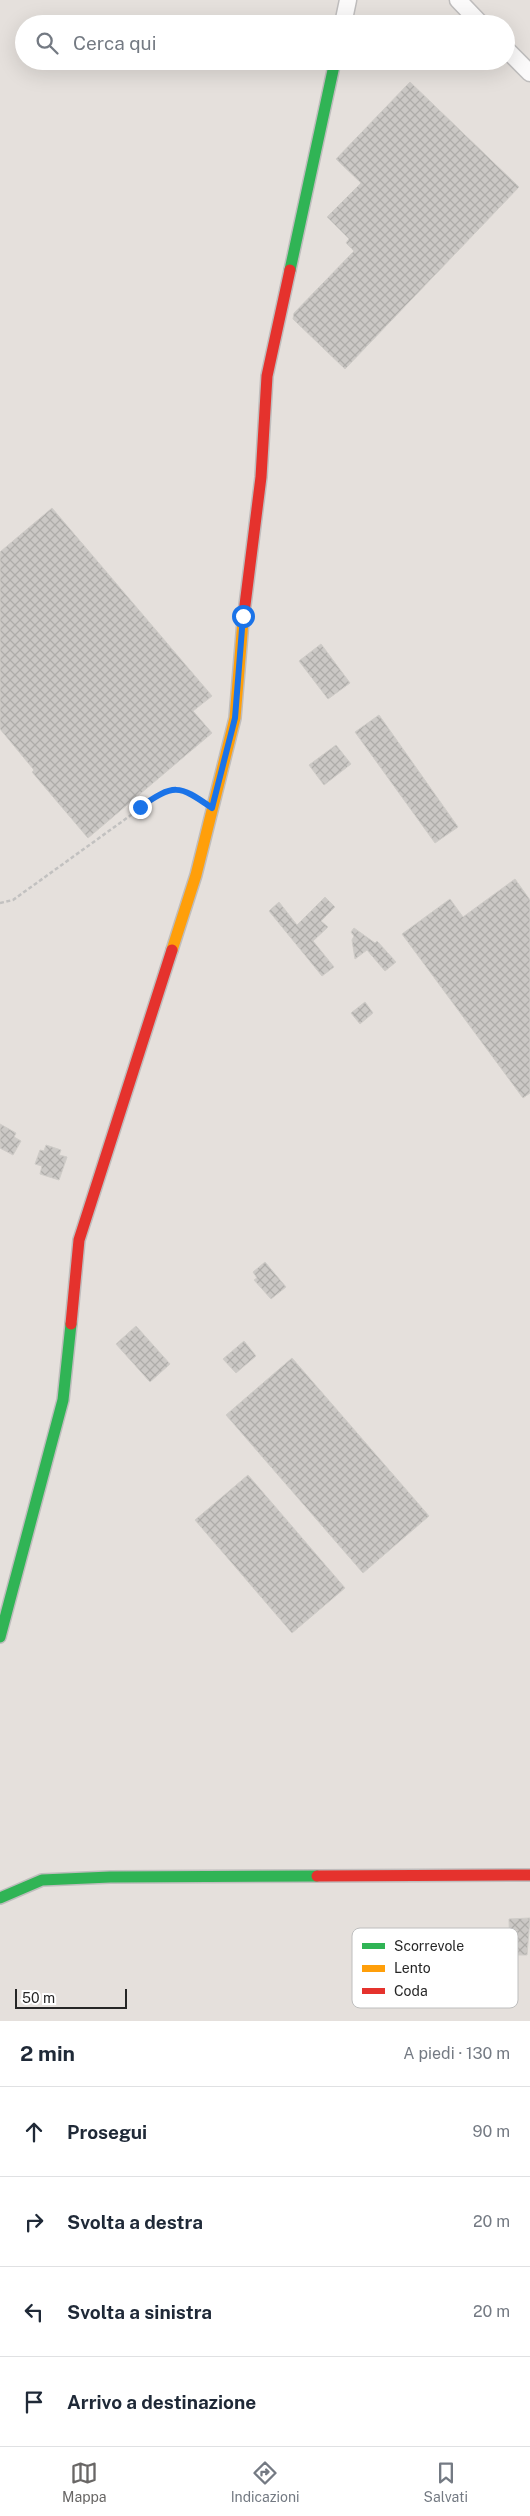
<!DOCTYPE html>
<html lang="it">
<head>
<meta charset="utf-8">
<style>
  body { margin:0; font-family:"Public Sans",sans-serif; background:#f6f6f7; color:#1f2937 }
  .scale { position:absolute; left:15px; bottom:12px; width:112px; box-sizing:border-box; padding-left:5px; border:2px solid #262626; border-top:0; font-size:14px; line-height:18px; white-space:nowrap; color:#262626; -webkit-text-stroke:4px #fff; paint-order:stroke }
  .stop { position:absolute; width:15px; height:15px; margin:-11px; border:4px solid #1a73e8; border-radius:50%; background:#fff }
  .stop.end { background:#1a73e8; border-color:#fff; box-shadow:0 1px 5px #0008 }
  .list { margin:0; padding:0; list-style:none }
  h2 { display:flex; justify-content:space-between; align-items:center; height:65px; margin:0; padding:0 20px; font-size:21px }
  h2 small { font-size:16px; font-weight:400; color:#747a83 }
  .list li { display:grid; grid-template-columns:32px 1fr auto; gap:15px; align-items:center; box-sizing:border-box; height:90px; padding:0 20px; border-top:1px solid #e0e1e3 }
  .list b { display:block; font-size:19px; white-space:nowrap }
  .list em { font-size:16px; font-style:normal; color:#747a83 }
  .icon { flex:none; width:28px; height:28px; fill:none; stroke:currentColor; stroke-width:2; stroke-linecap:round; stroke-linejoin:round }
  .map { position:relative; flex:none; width:530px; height:2021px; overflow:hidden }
  .search { position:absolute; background:#fff; box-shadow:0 5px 20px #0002; left:15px; right:15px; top:15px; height:55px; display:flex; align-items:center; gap:12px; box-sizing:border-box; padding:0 18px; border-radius:28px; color:#747a83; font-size:19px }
  .sheet { height:425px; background:#fff }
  nav { display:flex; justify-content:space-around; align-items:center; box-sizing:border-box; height:70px; border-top:1px solid #e0e1e3; background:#fff; font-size:14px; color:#747a83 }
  nav a { display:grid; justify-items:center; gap:2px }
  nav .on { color:#696766 }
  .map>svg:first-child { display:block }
  .building { fill:url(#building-cross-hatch); stroke:#cfccc8 }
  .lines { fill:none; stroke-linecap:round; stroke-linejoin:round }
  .street-casing { stroke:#bfbdbd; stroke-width:19 }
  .fast-casing { stroke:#bfbdbd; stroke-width:14 }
  .slow-casing { stroke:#bfbdbd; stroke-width:14 }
  .jam-casing { stroke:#bfbdbd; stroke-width:14 }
  .path { stroke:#c2c1c0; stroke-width:2.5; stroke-dasharray:4 2.5; stroke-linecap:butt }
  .street { stroke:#fbfafa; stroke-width:16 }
  .fast { stroke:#30b455; stroke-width:11 }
  .slow { stroke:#ff9f0a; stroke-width:11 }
  .jam { stroke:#e5322d; stroke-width:11 }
  .route { stroke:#1a73e8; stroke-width:6 }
  .key { fill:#fff; stroke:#bebebe; stroke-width:1 }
  .key-label { font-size:14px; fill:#262626 }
</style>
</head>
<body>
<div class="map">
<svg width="530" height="2021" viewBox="0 0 530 2021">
  <defs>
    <pattern id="building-cross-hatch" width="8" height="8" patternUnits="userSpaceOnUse" patternTransform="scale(1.25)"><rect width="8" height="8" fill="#cbc8c5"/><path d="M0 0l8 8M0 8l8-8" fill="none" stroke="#aeaca9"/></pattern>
  </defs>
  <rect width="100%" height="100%" fill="#e5e0dc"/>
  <g class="building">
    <polygon points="410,82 519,187 345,369 293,319 294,313 354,251 346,243 349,239 327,217 361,183 336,159"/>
    <polygon points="52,508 212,696 193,711 212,733 88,838 32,772 34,770 0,729 0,552"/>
    <polygon points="321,644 350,683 328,699 299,661"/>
    <polygon points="379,715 458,827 435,843 355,732"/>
    <polygon points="336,745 351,764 324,785 309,765"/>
    <polygon points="515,879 530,900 530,1093 523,1098 402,934 450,899 463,917"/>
    <polygon points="325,897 335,907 321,921 328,927 313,941 334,967 322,976 269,911 279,902 297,925"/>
    <polygon points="354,928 375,943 377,941 396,962 385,971 367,950 355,959 352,940 354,936 351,932"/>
    <polygon points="365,1002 373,1013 360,1024 351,1013"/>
    <polygon points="0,1124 16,1133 14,1137 21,1141 13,1155 0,1148"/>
    <polygon points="46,1145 61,1150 59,1155 67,1157 59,1180 40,1174 42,1166 35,1164 40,1150 44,1151"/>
    <polygon points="265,1262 286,1287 271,1299 254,1280 257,1278 253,1272"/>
    <polygon points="136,1326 170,1364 150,1382 116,1344"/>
    <polygon points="244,1341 256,1356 236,1373 223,1359"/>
    <polygon points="292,1358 429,1516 363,1573 226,1415"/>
    <polygon points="248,1475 345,1588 292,1633 195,1520"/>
    <polygon points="530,1918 527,1955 510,1955 509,1919"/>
  </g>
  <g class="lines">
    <defs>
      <g id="street">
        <polyline points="458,0 481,24"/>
        <polyline points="343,24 348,0"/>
        <polyline points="506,49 530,73"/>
      </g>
      <g id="fast">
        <polyline points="290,270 335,61"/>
        <polyline points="0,1637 63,1400 71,1324"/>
        <polyline points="0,1898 42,1880 110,1877 317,1876"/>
      </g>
      <polyline id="slow" points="172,950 196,875 235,718 243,621"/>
      <g id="jam">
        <polyline points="243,621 261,477 267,376 290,270"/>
        <polyline points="71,1324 79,1240 172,950"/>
        <polyline points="317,1876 530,1875"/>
      </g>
    </defs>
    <use href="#street" class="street-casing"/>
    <use href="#fast" class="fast-casing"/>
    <use href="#slow" class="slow-casing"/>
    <use href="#jam" class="jam-casing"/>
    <path class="path" d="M 0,903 L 13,900 L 163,792 C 176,789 185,789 196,797"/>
    <use href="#street" class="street"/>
    <use href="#fast" class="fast"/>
    <use href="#slow" class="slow"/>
    <use href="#jam" class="jam"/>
  </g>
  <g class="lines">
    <path class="route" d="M 140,807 C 174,784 178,784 212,808 L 235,718 L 243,616"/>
  </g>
  <rect x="352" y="1928" width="166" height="80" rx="8" class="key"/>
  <rect x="362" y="1943" width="23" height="6" fill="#30b455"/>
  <rect x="362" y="1965" width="23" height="7" fill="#ff9f0a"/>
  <rect x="362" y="1988" width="23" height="6" fill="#e5322d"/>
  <g class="key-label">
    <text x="394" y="1951">Scorrevole</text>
    <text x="394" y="1973">Lento</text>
    <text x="394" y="1996">Coda</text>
  </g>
</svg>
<div class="scale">50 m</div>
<div class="stop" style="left:243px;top:616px"></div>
<div class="stop end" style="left:140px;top:807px"></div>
<div class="search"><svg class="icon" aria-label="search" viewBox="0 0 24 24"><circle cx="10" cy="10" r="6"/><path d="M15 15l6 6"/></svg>Cerca qui</div>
</div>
<section class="sheet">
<h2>2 min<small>A piedi · 130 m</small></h2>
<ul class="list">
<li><svg class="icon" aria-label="ahead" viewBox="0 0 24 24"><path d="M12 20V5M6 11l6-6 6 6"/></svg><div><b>Prosegui</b></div><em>90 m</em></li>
<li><svg class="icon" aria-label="right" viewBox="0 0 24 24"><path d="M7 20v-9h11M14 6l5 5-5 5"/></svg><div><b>Svolta a destra</b></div><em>20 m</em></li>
<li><svg class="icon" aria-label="left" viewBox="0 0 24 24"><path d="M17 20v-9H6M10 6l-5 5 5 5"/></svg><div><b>Svolta a sinistra</b></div><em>20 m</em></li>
<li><svg class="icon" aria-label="arrive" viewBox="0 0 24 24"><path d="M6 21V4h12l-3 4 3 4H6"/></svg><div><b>Arrivo a destinazione</b></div></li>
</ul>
</section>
<nav>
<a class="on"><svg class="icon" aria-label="map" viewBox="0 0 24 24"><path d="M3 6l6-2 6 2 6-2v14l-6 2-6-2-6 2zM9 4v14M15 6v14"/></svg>Mappa</a>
<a><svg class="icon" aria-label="directions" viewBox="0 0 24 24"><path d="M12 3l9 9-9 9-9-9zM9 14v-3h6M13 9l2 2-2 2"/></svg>Indicazioni</a>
<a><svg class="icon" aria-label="saved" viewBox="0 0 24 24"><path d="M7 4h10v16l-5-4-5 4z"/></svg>Salvati</a>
</nav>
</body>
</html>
